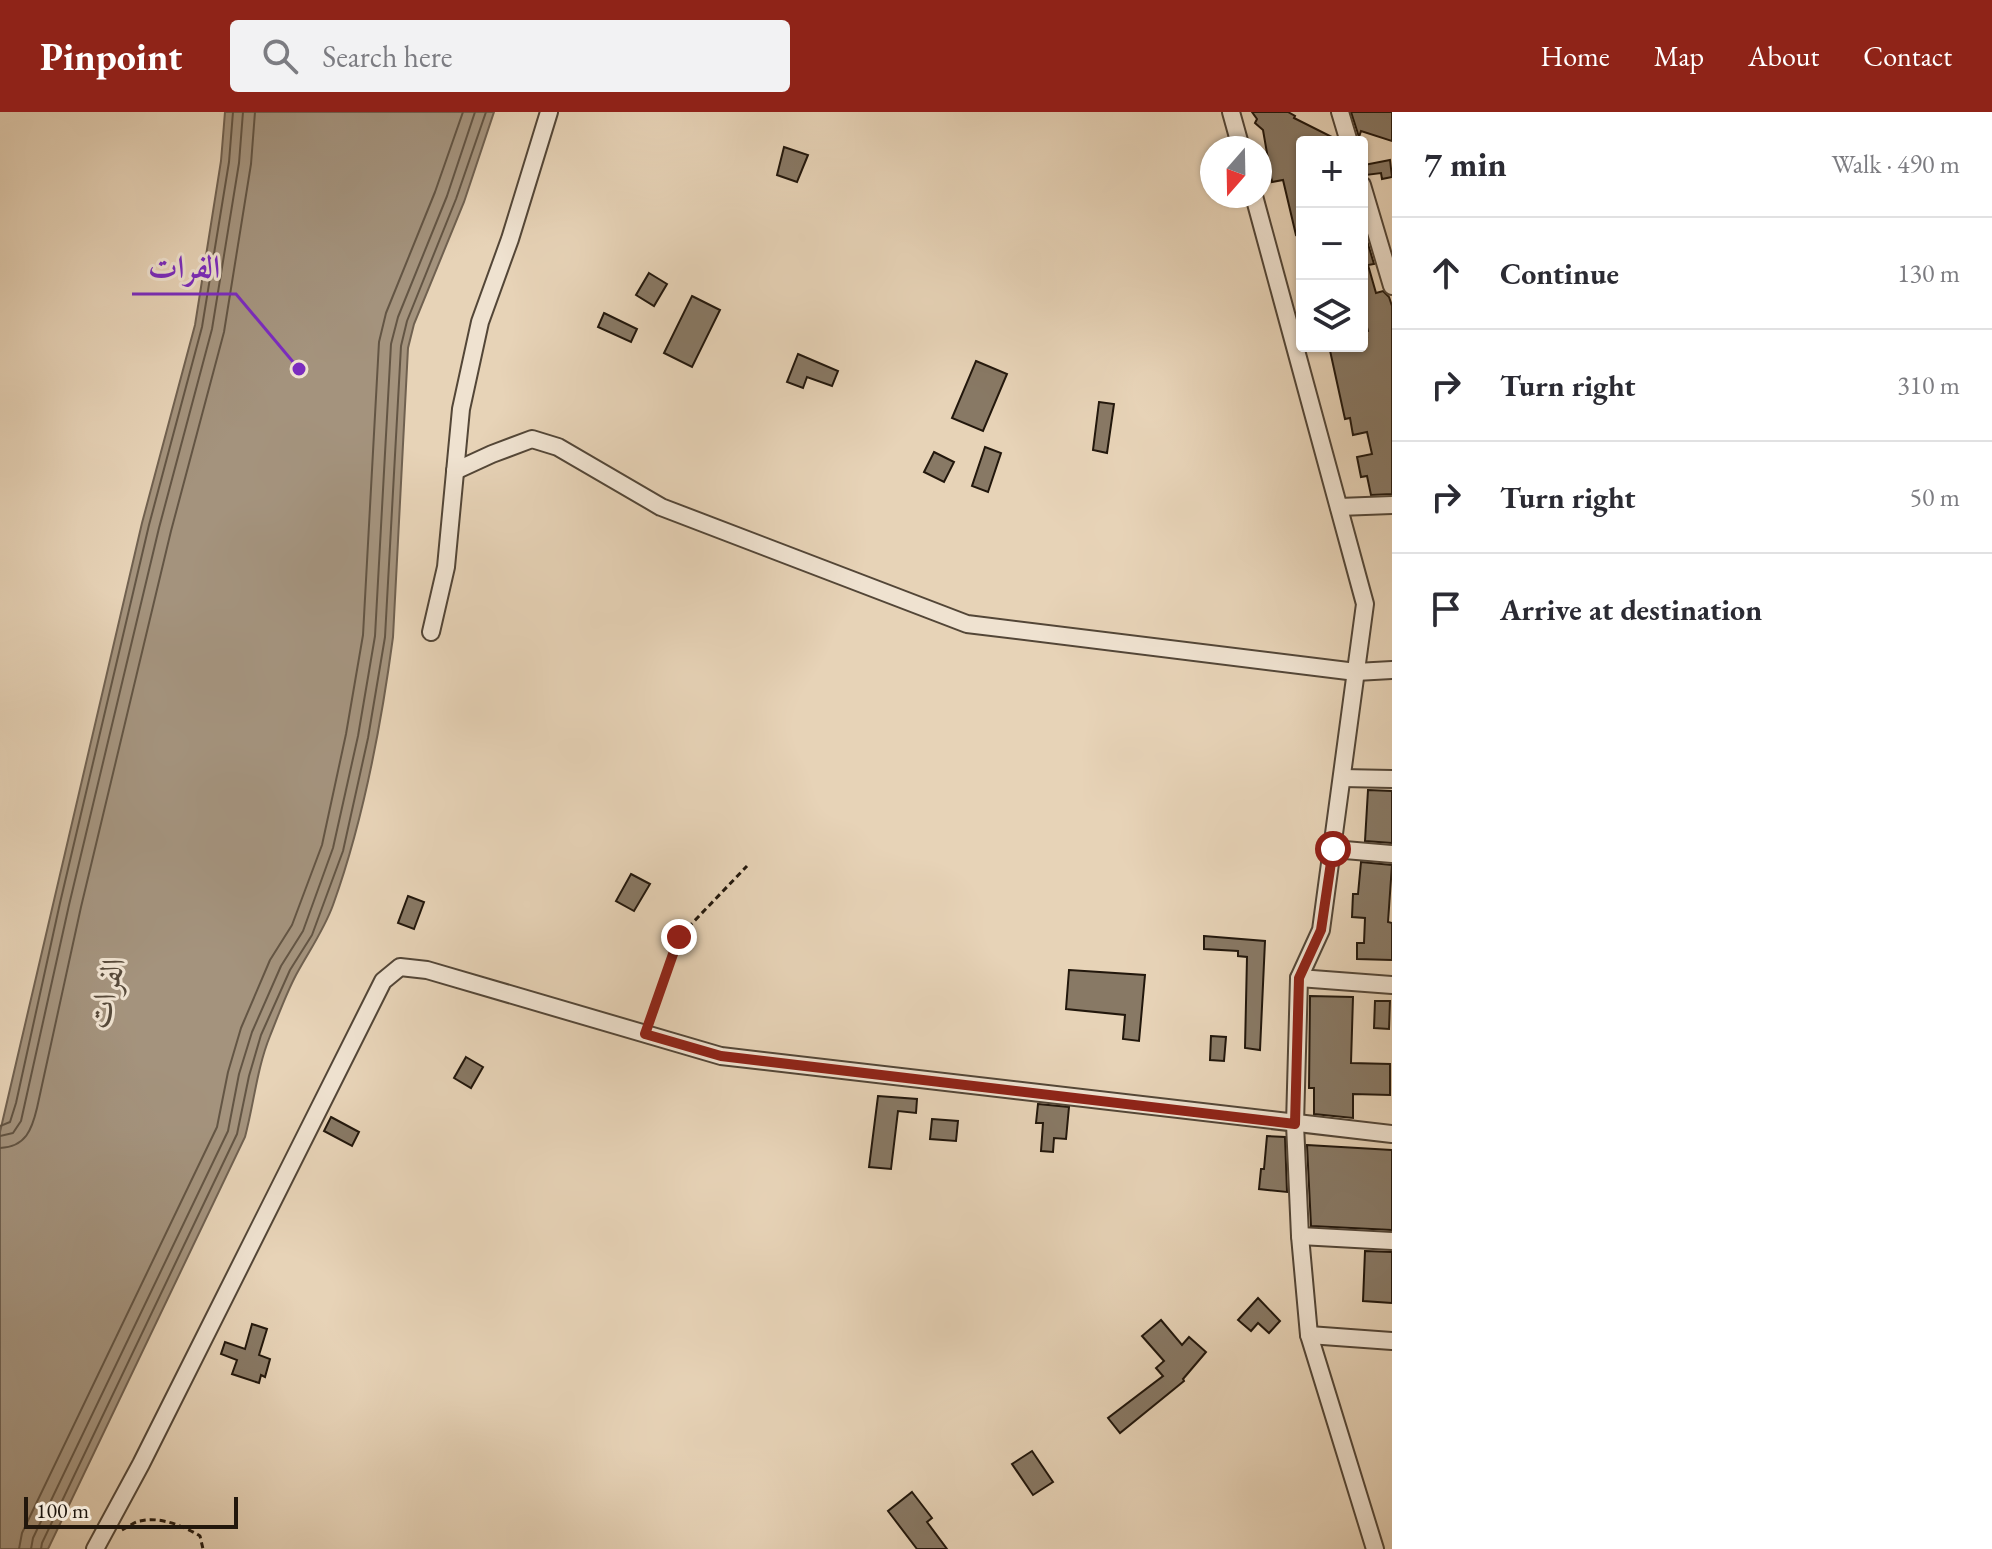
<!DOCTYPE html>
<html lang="en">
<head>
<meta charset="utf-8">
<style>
  body { margin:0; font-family:"EB Garamond",Amiri,serif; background:#f2f2f3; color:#2b2b33 }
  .controls { position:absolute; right:24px; top:24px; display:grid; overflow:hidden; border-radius:8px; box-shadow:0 2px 6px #0004 }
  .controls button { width:72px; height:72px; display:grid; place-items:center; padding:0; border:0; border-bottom:2px solid #e1e1e2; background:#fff; color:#2b2b33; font:40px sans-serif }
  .compass { position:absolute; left:1200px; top:24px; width:72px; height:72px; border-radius:50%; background:#fff; box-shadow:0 2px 6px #0004; rotate:200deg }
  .scale { position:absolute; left:24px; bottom:20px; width:214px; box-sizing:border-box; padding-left:8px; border:4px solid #22170c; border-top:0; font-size:22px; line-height:28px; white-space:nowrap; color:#22170c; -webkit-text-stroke:6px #efe2d0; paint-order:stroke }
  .stop { position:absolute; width:24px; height:24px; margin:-18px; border:6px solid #8f2418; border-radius:50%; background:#fff }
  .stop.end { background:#8f2418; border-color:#fff; box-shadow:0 2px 8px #0008 }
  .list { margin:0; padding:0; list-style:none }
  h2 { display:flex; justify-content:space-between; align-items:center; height:104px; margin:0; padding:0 32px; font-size:34px }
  h2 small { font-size:26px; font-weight:400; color:#7c7c81 }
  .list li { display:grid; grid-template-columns:52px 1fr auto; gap:24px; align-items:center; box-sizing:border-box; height:112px; padding:0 32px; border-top:2px solid #e1e1e2 }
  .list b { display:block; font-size:30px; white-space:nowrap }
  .list em { font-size:26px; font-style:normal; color:#7c7c81 }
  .icon { flex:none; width:44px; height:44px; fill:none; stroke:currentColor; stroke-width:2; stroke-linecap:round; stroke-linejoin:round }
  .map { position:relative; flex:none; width:1392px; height:1437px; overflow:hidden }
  header { display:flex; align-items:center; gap:48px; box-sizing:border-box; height:112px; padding:0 40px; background:#8f2418; color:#fff }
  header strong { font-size:38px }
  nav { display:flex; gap:44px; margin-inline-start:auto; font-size:28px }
  .search { width:560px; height:72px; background:#f2f2f3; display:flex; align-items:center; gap:20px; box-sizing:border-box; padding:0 28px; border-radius:8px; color:#7c7c81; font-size:30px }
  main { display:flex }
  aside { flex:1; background:#fff }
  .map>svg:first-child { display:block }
  .water { fill:#a4937d; stroke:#706150; stroke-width:2 }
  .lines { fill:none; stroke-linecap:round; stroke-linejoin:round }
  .shore { stroke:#635544; stroke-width:2 }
  .building { fill:#887965; stroke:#22170c; stroke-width:2 }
  .minor-casing { stroke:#534637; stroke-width:20 }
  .path { stroke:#22170c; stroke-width:3; stroke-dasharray:6 4; stroke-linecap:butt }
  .minor { stroke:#efe2d0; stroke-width:16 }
  .route { stroke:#8f2418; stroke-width:10 }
  .labels { text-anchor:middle; stroke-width:6; stroke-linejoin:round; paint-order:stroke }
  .water-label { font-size:32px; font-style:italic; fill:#564939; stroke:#efe2d0 }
  .leader { fill:none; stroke:#7b2cbf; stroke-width:3 }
  .callout-dot { fill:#7b2cbf; stroke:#efe2d0; stroke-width:3 }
  .callout-label { font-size:32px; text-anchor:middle; font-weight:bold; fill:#7b2cbf; stroke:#efe2d0; stroke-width:6; stroke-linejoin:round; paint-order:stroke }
</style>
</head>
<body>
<header>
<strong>Pinpoint</strong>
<div class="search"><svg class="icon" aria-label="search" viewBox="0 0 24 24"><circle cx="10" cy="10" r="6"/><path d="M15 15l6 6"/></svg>Search here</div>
<nav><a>Home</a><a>Map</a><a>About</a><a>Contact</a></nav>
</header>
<main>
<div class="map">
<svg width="1392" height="1437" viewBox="0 0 1392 1437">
  <rect width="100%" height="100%" fill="#e7d3b7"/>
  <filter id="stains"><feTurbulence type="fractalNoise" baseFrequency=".0025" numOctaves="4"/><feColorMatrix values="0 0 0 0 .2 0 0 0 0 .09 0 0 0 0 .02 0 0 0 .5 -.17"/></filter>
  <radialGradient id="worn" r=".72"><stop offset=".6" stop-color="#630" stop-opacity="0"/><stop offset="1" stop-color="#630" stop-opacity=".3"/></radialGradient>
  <path class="water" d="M 225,0 L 494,0 L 464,90 L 414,212 L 408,236 L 393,525 C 381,615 364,707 333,793 C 324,818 309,839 296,863 C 286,882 278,904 270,924 C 257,956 254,991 245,1025 L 48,1437 L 0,1437 L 0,1020 L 142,411 L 195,213 L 221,49 Z"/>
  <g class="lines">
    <g class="shore">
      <polyline points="0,1014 10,1010 16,991 60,791 149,413 202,215 229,50 233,0"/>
      <polyline points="0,1024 13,1021 21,1009 69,793 159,416 212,217 239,51 243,0"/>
      <path d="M 0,1036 C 26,1035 32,1017 37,996 L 81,795 L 171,419 L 224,220 L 251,52 L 255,0"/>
      <polyline points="19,1437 22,1421 217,1015 228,960 241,916 270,848 292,813 322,733 346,622 363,523 379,230 386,201 435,80 463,0"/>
      <polyline points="31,1437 33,1426 228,1019 239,962 252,920 281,854 303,819 333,736 358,624 375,524 391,232 398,205 447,84 475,0"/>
      <polyline points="41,1437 42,1431 237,1022 249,964 261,923 290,858 312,823 343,739 368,626 385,525 401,234 407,209 456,87 486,0"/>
    </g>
  </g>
  <g class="building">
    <polygon points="1252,0 1288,0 1295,4 1294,6 1336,27 1338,30 1302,30 1302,122 1296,123 1283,68 1272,70 1263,18 1255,11 1257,7"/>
    <polygon points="1351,0 1392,0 1392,29 1361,19 1359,25"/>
    <polygon points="784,35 808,43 797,70 777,63"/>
    <polygon points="1390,48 1392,65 1382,67 1381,61 1366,63 1364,53"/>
    <polygon points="1362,112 1374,152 1368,153 1376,181 1383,179 1389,185 1392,194 1392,382 1371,383 1367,364 1361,365 1357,345 1372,342 1367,320 1353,323 1350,306 1345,307 1329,234 1362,234 1362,226 1367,225 1366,220 1368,219 1362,197"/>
    <polygon points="649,161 667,172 654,194 636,183"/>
    <polygon points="692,184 720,198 692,255 664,241"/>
    <polygon points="604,201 637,217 631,230 598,215"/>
    <polygon points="798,242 838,259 832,274 807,265 803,276 787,270"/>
    <polygon points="976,249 1007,262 983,319 952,306"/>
    <polygon points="1099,290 1114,292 1107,341 1093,338"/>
    <polygon points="985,335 1001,341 988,380 972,374"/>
    <polygon points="934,340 954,350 944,370 924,360"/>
    <polygon points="1368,678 1392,679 1392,731 1365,729"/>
    <polygon points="1361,750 1392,753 1388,810 1392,811 1392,848 1357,847 1357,831 1364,831 1365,806 1352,805 1353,782 1358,782"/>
    <polygon points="631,762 650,772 634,799 616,789"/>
    <polygon points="408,784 424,790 414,817 398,811"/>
    <polygon points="1204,824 1265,829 1260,938 1245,936 1247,845 1238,844 1238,839 1204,837"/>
    <polygon points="1069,858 1145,863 1139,929 1123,927 1125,903 1066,897"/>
    <polygon points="1310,884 1353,885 1351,951 1390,952 1390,983 1353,982 1353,1006 1314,1002 1314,976 1309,976"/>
    <polygon points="1375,889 1390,889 1389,917 1374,916"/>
    <polygon points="1211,924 1226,925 1224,949 1210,948"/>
    <polygon points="466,945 483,955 471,976 454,966"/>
    <polygon points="878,984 917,987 916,1001 898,999 891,1057 869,1055"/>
    <polygon points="1038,992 1069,995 1066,1027 1054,1026 1053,1040 1041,1039 1043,1011 1036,1011"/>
    <polygon points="331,1005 359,1020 352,1034 324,1019"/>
    <polygon points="932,1007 958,1009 956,1029 930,1027"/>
    <polygon points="1267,1024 1285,1025 1287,1080 1259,1077 1261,1057 1264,1057"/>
    <polygon points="1307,1033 1392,1038 1392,1118 1311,1114"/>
    <polygon points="1365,1139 1392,1140 1392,1191 1363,1189"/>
    <polygon points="1258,1186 1280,1209 1269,1221 1258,1211 1251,1219 1238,1208"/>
    <polygon points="1161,1208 1182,1233 1189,1225 1206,1240 1183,1267 1184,1269 1120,1321 1108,1306 1163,1264 1156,1256 1164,1249 1142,1224"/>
    <polygon points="252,1212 267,1217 259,1243 270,1247 265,1265 261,1263 259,1271 232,1262 237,1248 221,1242 225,1230 245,1237"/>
    <polygon points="1032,1339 1053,1370 1033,1383 1012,1352"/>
    <polygon points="912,1380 932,1406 927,1410 947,1437 917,1437 888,1399"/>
  </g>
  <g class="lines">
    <defs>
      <g id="minor">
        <polyline points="1231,0 1241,36"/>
        <polyline points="1340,0 1349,30"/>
        <polyline points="1362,73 1392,174"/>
        <polyline points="1254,84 1365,492 1321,818 1299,866 1295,1012 1300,1124 1309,1223 1375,1437"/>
        <polyline points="455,359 492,342 532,327 558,335 661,395 967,512 1356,560 1392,558"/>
        <polyline points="1339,395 1392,393"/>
        <polyline points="431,520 446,455 461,297 480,210 510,127 549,0"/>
        <polyline points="1342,666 1392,667"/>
        <polyline points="1333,737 1392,742"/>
        <polyline points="1299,866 1392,873"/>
        <polyline points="1300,1124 1392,1129"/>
        <polyline points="1309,1223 1392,1229"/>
        <polyline points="95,1437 141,1352 383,869 400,855 427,858 721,944 1392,1022"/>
      </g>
    </defs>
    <use href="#minor" class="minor-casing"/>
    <g class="path">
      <polyline points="650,907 679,825 747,754"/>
      <path d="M 122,1418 C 128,1415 134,1410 140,1409 C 159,1404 184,1414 200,1424 L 203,1437"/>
    </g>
    <use href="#minor" class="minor"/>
  </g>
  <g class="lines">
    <polyline class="route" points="679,825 645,922 721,944 1295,1012 1299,866 1321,818 1333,737"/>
  </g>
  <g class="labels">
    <g class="water-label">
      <text transform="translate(106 880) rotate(-76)" y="11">الفرات</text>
    </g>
  </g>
  <path class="leader" d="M299 257L236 182H132"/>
  <circle class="callout-dot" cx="299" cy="257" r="8"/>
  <g class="callout-label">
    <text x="184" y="166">الفرات</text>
  </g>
  <rect width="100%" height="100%" filter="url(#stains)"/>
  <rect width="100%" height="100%" fill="url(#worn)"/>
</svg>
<div class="controls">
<button>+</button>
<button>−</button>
<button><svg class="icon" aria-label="layers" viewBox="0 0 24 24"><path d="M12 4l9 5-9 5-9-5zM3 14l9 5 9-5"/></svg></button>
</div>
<svg class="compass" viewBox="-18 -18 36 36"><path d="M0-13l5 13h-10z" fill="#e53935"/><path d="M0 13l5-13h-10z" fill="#7c7c81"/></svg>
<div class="scale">100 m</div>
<div class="stop" style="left:1333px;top:737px"></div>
<div class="stop end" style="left:679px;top:825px"></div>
</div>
<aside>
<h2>7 min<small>Walk · 490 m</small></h2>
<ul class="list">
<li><svg class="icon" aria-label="ahead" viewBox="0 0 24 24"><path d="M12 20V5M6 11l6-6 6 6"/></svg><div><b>Continue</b></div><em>130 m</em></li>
<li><svg class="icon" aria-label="right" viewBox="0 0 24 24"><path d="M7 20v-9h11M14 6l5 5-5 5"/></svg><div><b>Turn right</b></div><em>310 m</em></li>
<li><svg class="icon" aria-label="right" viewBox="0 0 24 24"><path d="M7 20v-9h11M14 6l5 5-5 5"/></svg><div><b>Turn right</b></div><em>50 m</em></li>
<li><svg class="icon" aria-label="arrive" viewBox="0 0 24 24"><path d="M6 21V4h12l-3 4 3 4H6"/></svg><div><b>Arrive at destination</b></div></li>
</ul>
</aside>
</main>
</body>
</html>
